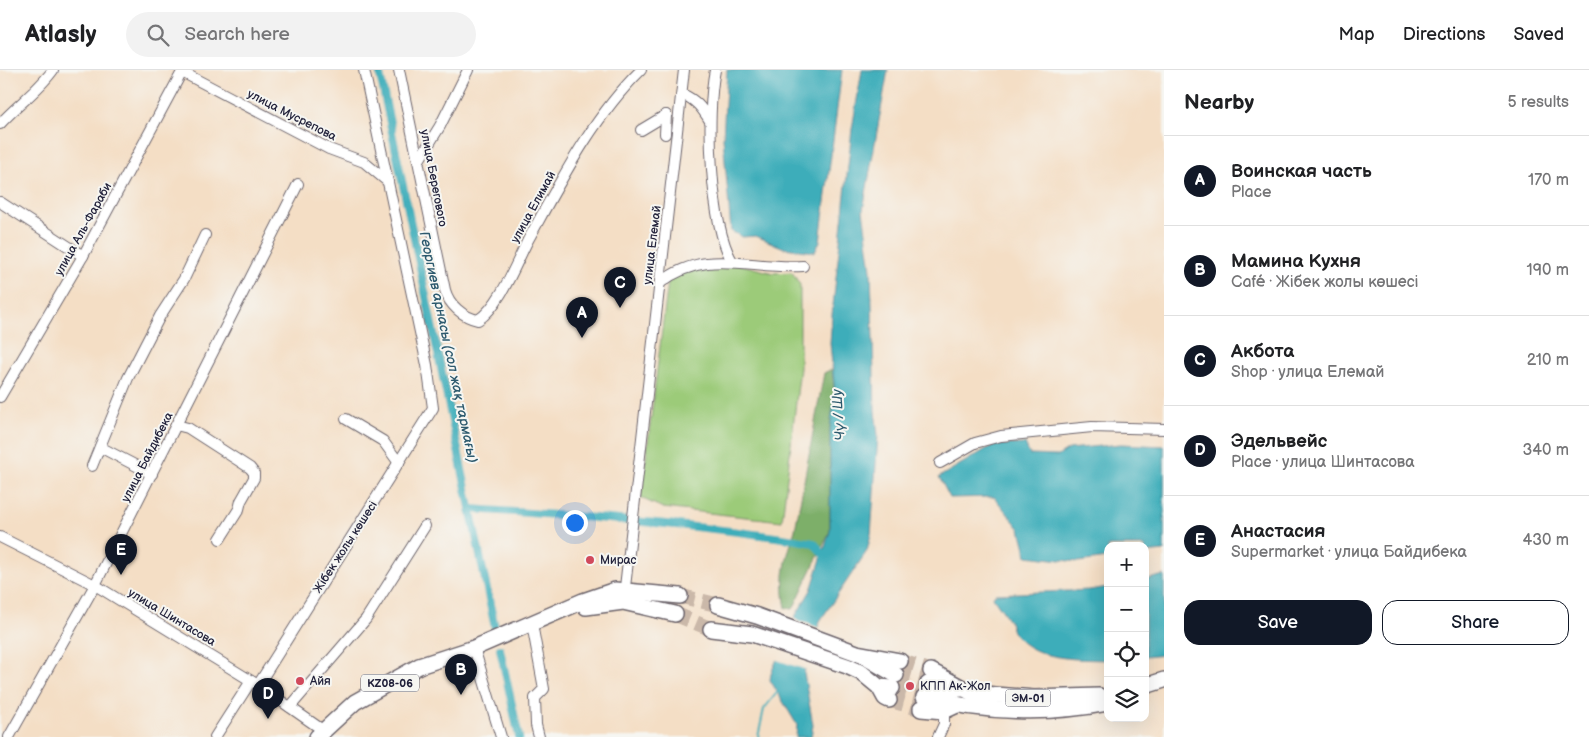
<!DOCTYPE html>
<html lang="en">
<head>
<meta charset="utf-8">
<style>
  body { margin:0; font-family:"Balsamiq Sans",sans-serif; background:#f2f2f2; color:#202124 }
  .controls { position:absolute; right:15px; bottom:15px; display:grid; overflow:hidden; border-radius:10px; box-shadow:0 5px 20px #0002 }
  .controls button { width:45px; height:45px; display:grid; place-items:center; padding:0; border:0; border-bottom:1px solid #e0e0e0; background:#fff; color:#202124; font:25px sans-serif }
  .you { position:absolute; left:574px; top:452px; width:18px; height:18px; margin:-12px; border:4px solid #fff; border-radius:50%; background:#1a73e8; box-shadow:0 0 0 8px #1a73e833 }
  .badge { display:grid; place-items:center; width:32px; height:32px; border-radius:50%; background:#111827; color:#fff; font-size:16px; font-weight:700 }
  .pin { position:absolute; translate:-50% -41px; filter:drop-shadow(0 1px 2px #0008) }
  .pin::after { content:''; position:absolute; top:26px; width:18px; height:15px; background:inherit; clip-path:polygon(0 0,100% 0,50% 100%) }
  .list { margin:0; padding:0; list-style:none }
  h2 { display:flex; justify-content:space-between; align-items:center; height:65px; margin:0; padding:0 20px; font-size:21px }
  h2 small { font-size:16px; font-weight:400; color:#757577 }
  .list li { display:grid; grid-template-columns:32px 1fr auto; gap:15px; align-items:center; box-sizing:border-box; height:90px; padding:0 20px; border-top:1px solid #e0e0e0 }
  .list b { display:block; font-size:19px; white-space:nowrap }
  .list p { margin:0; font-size:16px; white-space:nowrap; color:#757577 }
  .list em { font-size:16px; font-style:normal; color:#757577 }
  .actions { display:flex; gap:10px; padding:15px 20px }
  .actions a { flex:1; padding:11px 0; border:1px solid #111827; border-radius:15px; text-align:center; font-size:18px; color:#111827 }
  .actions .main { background:#111827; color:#fff }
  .icon { flex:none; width:28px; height:28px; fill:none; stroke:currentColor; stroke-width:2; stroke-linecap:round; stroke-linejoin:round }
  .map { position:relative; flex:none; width:1164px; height:667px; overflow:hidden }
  header { display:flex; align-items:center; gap:30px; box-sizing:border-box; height:70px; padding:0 25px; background:#fff; border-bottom:1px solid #e0e0e0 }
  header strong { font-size:24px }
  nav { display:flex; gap:28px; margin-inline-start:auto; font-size:18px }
  .search { width:350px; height:45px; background:#f2f2f2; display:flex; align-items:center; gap:12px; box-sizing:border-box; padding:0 18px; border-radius:28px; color:#757577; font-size:19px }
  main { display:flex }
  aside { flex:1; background:#fff }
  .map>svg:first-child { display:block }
  .green { fill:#9ccb79; stroke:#5f765a }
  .forest { fill:#7daf69; stroke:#506852 }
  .water { fill:#3dadba; stroke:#30687a }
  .pier { fill:#f4dec5 }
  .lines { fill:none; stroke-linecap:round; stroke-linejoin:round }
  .stream { stroke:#3dadba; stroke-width:2 }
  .canal { stroke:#3dadba; stroke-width:8 }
  .highway-tunnel { stroke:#cab8a9; stroke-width:15; stroke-dasharray:15 8; stroke-linecap:butt }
  .minor-casing { stroke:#6c646b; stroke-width:12 }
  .highway-casing { stroke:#6c646b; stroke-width:18 }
  .minor { stroke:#fff; stroke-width:10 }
  .highway { stroke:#fff; stroke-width:15 }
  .poi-dot { fill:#d1495b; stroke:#f6f6f2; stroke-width:2 }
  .labels { text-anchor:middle; stroke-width:4; stroke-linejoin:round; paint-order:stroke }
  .shield { fill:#f6f6f2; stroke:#626272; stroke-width:1 }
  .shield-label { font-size:11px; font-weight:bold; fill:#22223b }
  .street-label { font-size:12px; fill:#22223b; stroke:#f6f6f2 }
  .poi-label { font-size:12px; fill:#22223b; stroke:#f6f6f2; text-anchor:start }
  .water-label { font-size:14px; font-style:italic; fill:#2d5a6e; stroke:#f6f6f2 }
</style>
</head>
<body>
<header>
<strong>Atlasly</strong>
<div class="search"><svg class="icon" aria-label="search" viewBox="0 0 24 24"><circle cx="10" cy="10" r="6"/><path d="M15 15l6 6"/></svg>Search here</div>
<nav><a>Map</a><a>Directions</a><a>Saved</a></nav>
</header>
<main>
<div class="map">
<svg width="1164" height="667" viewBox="0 0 1164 667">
  <rect width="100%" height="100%" fill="#f6f6f2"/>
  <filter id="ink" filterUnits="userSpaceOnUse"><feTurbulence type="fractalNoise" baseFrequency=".02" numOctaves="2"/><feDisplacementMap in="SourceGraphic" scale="10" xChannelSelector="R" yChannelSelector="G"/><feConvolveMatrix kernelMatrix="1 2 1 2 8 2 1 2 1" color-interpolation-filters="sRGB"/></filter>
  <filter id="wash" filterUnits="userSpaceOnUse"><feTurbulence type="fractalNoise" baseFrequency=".0096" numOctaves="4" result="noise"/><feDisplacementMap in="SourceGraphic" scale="20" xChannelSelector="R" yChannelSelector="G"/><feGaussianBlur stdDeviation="1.12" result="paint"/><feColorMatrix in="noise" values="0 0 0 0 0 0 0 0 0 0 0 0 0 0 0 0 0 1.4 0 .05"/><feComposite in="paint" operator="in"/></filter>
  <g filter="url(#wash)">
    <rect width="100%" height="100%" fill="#f4dec5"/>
    <polygon class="green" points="731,192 773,203 792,202 800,215 800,298 782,451 663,438 641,428 668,212 675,203"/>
    <path class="forest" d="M 832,299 L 835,324 L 830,358 L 830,461 L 793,539 L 786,538 C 780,507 786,490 795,460 L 824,303 Z"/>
    <g class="water">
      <polygon points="727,0 842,0 820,171 815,182 784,178 756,166 742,167 731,161 723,68"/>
      <polygon points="862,0 888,0 863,140 871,200 875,341 878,365 871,465 867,481 820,551 804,603 813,655 811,667 796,667 797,655 770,610 771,603 796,545 811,520 830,461 830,358 835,324 830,273 832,245 852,59"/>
      <polygon points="1025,374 1030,385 1058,386 1069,379 1121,374 1164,376 1164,481 1145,483 1145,476 1108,476 1108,488 1078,492 1027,486 1020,459 994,427 950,428 939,407 993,375"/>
      <polygon points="1164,505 1164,585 1145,587 1145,510"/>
      <path d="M 1108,517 L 1108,590 C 1077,589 1038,591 1016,566 C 1011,561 1012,554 1008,549 C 1003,541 998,535 993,527 L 995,524 L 1090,520 Z"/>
    </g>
    <polygon class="pier" points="792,548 820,558 807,600 774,589"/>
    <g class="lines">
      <polyline class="stream" points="758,667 764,639 779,620"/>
      <g class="canal">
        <polyline points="379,0 495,558"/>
        <path d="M 470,439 C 585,447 700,454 814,473 L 827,489"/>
        <polyline points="500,579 519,667"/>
      </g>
    </g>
  </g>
  <g filter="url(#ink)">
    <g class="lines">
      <g class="highway-tunnel">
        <polyline points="680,526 718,535"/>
        <polyline points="675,544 711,559"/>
        <polyline points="900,591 931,601"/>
        <polyline points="896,605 928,614"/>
        <polyline points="892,618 924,627"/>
        <polyline points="889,630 921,639"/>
      </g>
      <defs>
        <g id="minor">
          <path d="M 399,0 L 445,220 C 449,235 463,247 478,250 C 500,236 516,193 528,170 C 560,112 593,47 641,0"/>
          <path d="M 715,0 C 706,44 710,153 732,191"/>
          <polyline points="182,2 329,79 364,92 388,112"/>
          <path d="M 682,24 C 696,30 702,38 710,51"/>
          <path d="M 0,54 C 17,35 38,21 53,0"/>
          <polyline points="641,60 666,45"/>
          <polyline points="665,64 666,45"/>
          <polyline points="419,90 440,56 468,0"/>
          <polyline points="0,132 83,186"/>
          <path d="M 660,213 C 707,176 750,200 803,196"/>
          <polyline points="0,327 83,186 183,0"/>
          <polyline points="346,349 383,371 399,393"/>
          <polyline points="176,355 188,358 250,398 254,403 254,408 241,431 239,439 220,469"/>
          <polyline points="100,377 152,404"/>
          <polyline points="940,393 975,373 1001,366 1092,357 1164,359"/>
          <polyline points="92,396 128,308 160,246 184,209 205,165"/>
          <polyline points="0,467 95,515 258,615 324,661"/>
          <polyline points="624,526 684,0"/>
          <polyline points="532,554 544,619 535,628 536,655 539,667"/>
          <polyline points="474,578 501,667"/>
          <polyline points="258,615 433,338 427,295 364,0"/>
          <polyline points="290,637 366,549 425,456"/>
          <polyline points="9,667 95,515 298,114"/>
          <polyline points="215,667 251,611"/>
          <polyline points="938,667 944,654 944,641"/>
        </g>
        <g id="highway">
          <polyline points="718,535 757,546 857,583 900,591"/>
          <polyline points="586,537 623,532 675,544"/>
          <polyline points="711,559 752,564 847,596 862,603 879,617 892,618"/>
          <polyline points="865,587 896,605"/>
          <polyline points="931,601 972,623 1034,628 1099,626"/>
          <polyline points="928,614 951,620 961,619"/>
          <polyline points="1145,616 1164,610"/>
          <polyline points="879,617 885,628 889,630"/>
          <path d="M 924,627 C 982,643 1049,645 1108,633"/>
          <polyline points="921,639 944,641 957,635"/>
          <polyline points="317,667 355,632 419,596 474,578 583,531 615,520 680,526"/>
        </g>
      </defs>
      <use href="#minor" class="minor-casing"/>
      <use href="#highway" class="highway-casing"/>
      <use href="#minor" class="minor"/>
      <use href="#highway" class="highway"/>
    </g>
  </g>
  <g class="poi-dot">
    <circle cx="590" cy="490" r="5"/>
    <circle cx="300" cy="611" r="5"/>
    <circle cx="910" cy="616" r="5"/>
  </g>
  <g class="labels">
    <g class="shield">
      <rect x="361" y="604.5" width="58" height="17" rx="4"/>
      <rect x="1005.5" y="619.5" width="45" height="17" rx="4"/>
    </g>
    <g class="shield-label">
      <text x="390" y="617">KZ08-06</text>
      <text x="1028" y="632">ЭМ-01</text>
    </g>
    <g class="street-label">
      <text transform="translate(292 45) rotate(27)" y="4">улица Мусрепова</text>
      <text transform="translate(434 108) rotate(79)" y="4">улица Берегового</text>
      <text transform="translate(533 137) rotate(-61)" y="4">улица Елимай</text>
      <text transform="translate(83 159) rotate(-61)" y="4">улица Аль-Фараби</text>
      <text transform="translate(652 175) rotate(-83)" y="4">улица Елемай</text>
      <text transform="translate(147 387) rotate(-63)" y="4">улица Байдибека</text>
      <text transform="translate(345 477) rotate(-57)" y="4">Жібек жолы көшесі</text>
      <text transform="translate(172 547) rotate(31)" y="4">улица Шинтасова</text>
    </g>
    <g class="poi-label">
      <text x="600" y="494">Мирас</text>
      <text x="310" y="615">Айя</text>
      <text x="920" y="620">КПП Ак-Жол</text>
    </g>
    <g class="water-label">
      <text transform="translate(449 277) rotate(78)" y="5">Георгиев арнасы (сол жақ тармағы)</text>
      <text transform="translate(838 345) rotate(-94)" y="5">Чү / Шу</text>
    </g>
  </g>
</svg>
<div class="controls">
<button>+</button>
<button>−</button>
<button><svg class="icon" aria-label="locate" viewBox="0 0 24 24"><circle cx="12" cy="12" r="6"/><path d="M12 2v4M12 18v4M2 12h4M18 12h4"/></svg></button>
<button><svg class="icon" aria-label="layers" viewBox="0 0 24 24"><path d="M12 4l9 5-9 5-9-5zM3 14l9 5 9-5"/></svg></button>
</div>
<div class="you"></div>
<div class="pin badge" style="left:582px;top:268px">A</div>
<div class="pin badge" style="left:461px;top:625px">B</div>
<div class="pin badge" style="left:620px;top:238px">C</div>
<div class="pin badge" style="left:268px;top:649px">D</div>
<div class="pin badge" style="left:121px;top:505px">E</div>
</div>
<aside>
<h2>Nearby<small>5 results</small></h2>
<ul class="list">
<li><span class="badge">A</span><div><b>Воинская часть</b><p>Place</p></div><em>170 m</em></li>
<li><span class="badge">B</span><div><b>Мамина Кухня</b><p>Café · Жібек жолы көшесі</p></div><em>190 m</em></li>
<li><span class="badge">C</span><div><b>Акбота</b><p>Shop · улица Елемай</p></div><em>210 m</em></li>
<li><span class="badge">D</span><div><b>Эдельвейс</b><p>Place · улица Шинтасова</p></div><em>340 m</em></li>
<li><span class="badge">E</span><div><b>Анастасия</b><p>Supermarket · улица Байдибека</p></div><em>430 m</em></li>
</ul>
<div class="actions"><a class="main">Save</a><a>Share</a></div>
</aside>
</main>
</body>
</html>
